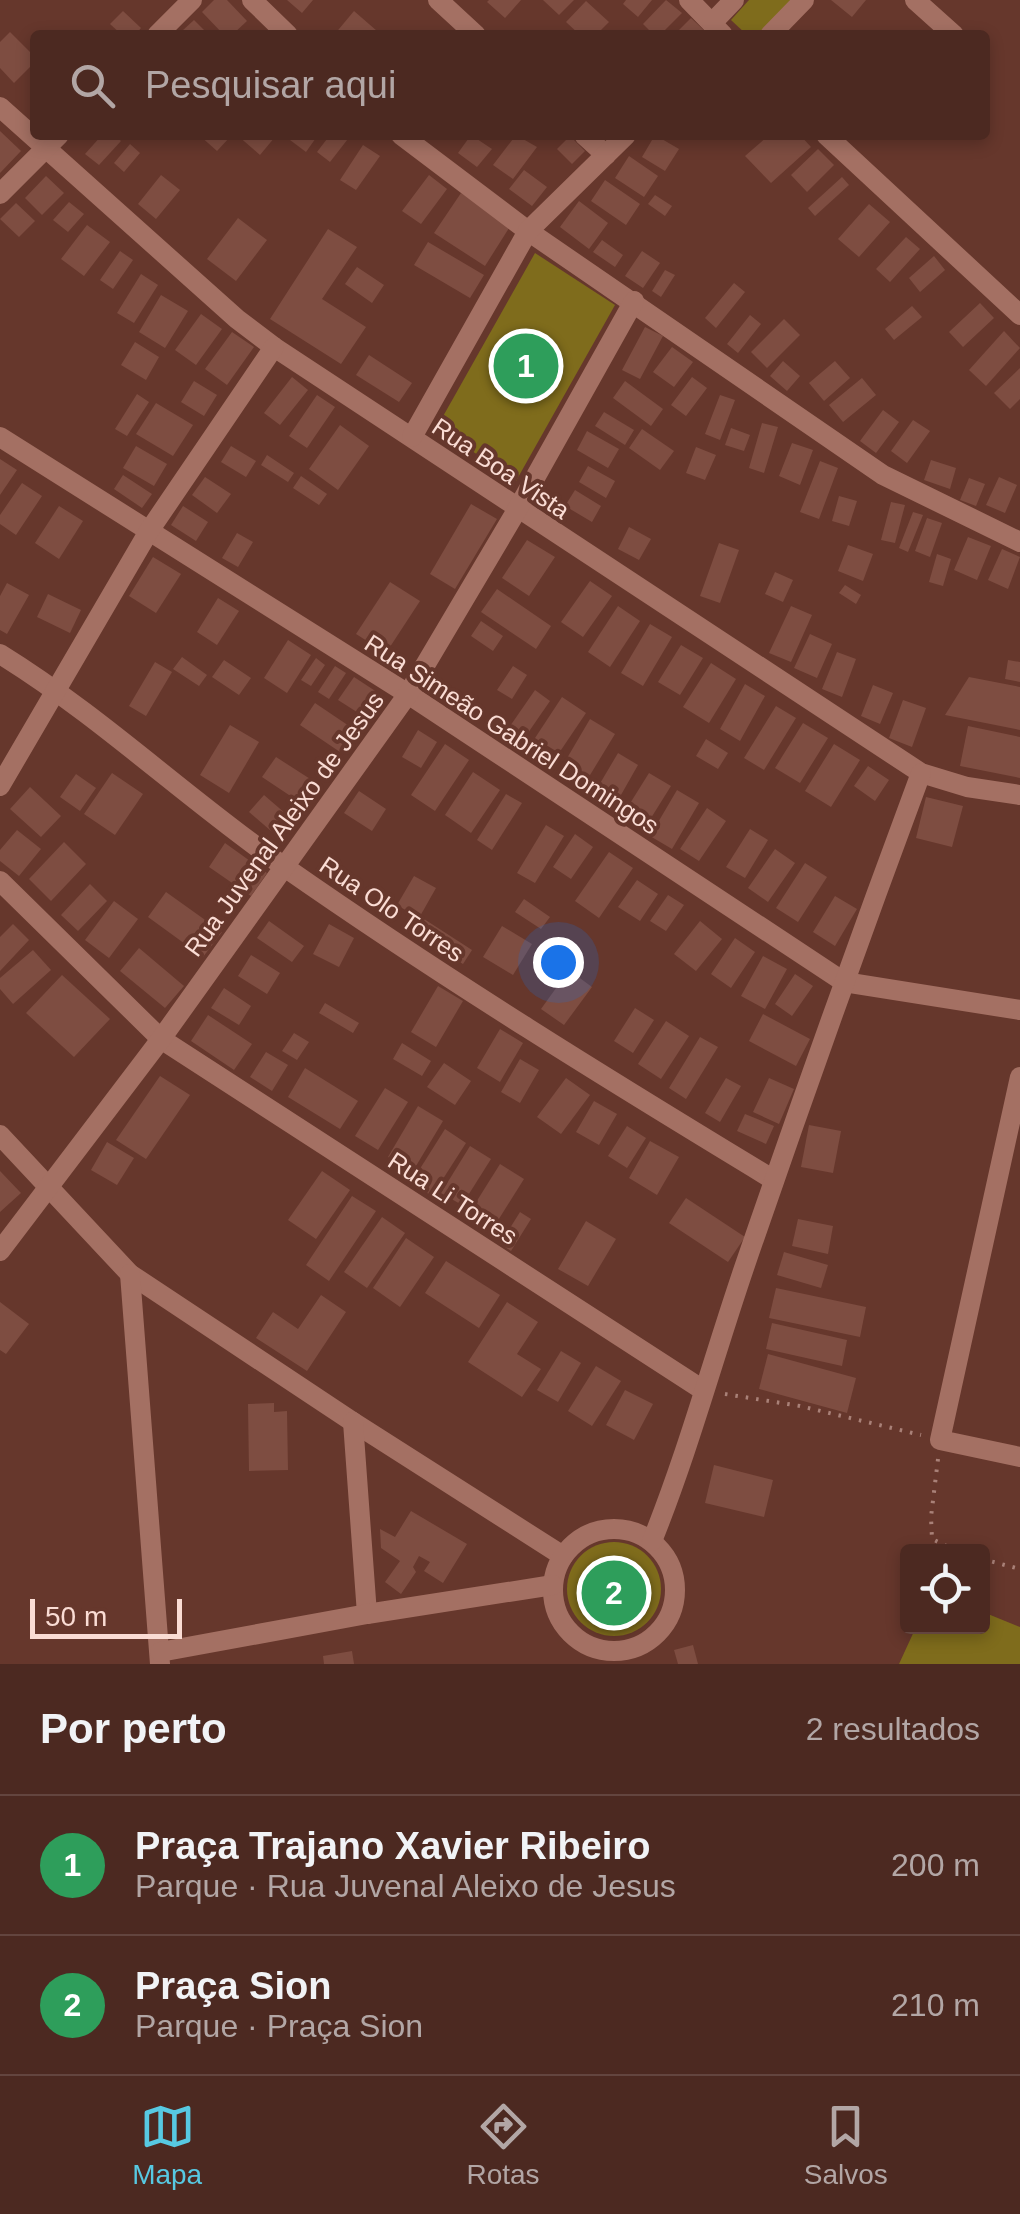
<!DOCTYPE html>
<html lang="pt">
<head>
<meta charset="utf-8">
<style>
  body { margin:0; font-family:Arial,sans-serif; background:#53312a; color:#f1f3f6 }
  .controls { position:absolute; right:30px; bottom:30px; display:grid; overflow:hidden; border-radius:10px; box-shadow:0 5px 15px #0003 }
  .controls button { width:90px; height:90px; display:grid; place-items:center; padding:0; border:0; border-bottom:2px solid #63453f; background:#4c2921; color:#f1f3f6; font:50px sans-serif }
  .scale { position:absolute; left:30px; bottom:25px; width:152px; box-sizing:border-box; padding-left:10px; border:5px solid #fadcd4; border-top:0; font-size:28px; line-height:35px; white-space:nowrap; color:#fadcd4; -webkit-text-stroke:8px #66372c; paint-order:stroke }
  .you { position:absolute; left:558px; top:962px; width:35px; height:35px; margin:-25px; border:8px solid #fff; border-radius:50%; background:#1a73e8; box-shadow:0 0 0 15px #1a73e833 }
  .badge { display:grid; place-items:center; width:65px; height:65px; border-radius:50%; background:#57c9e2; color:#fff; font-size:32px; font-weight:700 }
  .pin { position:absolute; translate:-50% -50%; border:5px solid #fff; box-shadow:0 2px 10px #0006 }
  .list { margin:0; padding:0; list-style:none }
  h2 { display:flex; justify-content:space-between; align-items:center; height:130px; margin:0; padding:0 40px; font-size:42px }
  h2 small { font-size:32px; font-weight:400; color:#b2a6a5 }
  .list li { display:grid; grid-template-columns:65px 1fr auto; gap:30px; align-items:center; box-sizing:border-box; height:140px; padding:0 40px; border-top:2px solid #63453f }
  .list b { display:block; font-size:38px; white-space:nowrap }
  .list p { margin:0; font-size:32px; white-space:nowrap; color:#b2a6a5 }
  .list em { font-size:32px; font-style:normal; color:#b2a6a5 }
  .icon { flex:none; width:55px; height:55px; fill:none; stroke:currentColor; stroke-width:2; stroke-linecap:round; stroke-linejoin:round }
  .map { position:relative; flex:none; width:1020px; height:1664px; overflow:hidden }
  .search { position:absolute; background:#4c2921; box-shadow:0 5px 15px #0003; left:30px; right:30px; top:30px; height:110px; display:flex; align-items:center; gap:25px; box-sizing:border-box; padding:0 35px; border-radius:10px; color:#b2a6a5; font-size:38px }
  .sheet { height:410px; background:#4c2921 }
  nav { display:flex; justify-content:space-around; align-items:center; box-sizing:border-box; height:140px; border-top:2px solid #63453f; background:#4c2921; font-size:28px; color:#b2a6a5 }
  nav a { display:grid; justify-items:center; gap:5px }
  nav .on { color:#57c9e2 }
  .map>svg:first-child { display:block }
  .green { fill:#7f6c1c }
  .building { fill:#7e4d41 }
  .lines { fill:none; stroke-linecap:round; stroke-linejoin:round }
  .path { stroke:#a98178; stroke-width:4; stroke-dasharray:2.5 8; stroke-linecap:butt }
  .minor { stroke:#a47063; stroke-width:20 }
  .labels { text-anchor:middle; stroke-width:8; stroke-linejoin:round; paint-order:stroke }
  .street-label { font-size:25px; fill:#fadcd4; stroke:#66372c }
</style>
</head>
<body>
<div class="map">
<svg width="1020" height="1664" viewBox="0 0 1020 1664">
  <rect width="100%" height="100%" fill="#66372c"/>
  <g class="green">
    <polygon points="749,0 792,0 760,35 747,35 731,20"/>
    <polygon points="535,253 615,305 516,481 437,427"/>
    <circle cx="614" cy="1589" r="47"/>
    <polygon points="983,1612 1020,1627 1020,1664 899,1664 916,1627 982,1626"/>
  </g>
  <g class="building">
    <polygon points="214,0 227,0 247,21 232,35 224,35 202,12"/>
    <polygon points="287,0 313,0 302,13"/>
    <polygon points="489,0 521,0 505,18 487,2"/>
    <polygon points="543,0 574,0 559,15"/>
    <polygon points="626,0 652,0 638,17 623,4"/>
    <polygon points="666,0 682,13 660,35 654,35 643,24"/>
    <polygon points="831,0 866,0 852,17"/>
    <polygon points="586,1 609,22 596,35 580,35 566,22"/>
    <polygon points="123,11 141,28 135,35 122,35 110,24"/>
    <polygon points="354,11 377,31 373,35 334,35"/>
    <polygon points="691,18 709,35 674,35"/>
    <polygon points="194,20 209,35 186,35 182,31"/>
    <polygon points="10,32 35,57 35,62 14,83 0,68 0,42"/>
    <polygon points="0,131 21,151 0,173"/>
    <polygon points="102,135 114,135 121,141 99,165 85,154"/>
    <polygon points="199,135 228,135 230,137 217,151"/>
    <polygon points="237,135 272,135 275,137 260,155"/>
    <polygon points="293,135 318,135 306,152 290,140"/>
    <polygon points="330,135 351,135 330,162 317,152"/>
    <polygon points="471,135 492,149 477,167 458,153"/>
    <polygon points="516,135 537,147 513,179 493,165"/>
    <polygon points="655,135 679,149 665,171 642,157"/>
    <polygon points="769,135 800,135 811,147 771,183 745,156"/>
    <polygon points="570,136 585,151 572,164 557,149"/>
    <polygon points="130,144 140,153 124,172 114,163"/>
    <polygon points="363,145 380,156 356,190 340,180"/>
    <polygon points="818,149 834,165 807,192 791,175"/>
    <polygon points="629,156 658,176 644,197 615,178"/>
    <polygon points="524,170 547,187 532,206 509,189"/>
    <polygon points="161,175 180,190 156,219 138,204"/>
    <polygon points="429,175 447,189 421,224 402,211"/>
    <polygon points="46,176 64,193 42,215 25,198"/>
    <polygon points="842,177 849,185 815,216 808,208"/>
    <polygon points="605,180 640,204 626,225 591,201"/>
    <polygon points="461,193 511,225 485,266 434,233"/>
    <polygon points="655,195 672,206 665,216 648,204"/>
    <polygon points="579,201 608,223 589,249 560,227"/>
    <polygon points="69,202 84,214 68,232 53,220"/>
    <polygon points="16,203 35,221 19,237 0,219"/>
    <polygon points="869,204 890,222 859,257 838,239"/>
    <polygon points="238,218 267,240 236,281 207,259"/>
    <polygon points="87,225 110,242 84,276 61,259"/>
    <polygon points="328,229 357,247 322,299 366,327 341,364 270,319"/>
    <polygon points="906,237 920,249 890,282 876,269"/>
    <polygon points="602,240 623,255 615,267 593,252"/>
    <polygon points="428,242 484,275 470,298 414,265"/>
    <polygon points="120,251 133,260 113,289 100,280"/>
    <polygon points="642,251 660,263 643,288 625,276"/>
    <polygon points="934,256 945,270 920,292 909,278"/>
    <polygon points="357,267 384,285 372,303 345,284"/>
    <polygon points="665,270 675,275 661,297 652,291"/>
    <polygon points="141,274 158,285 134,323 117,313"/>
    <polygon points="734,283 745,292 716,328 705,318"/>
    <polygon points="161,295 188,311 165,348 139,332"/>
    <polygon points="980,303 994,318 963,347 949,332"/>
    <polygon points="912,306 922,317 894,340 885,329"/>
    <polygon points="201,314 222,329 196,365 175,350"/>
    <polygon points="750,315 761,324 738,353 727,344"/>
    <polygon points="784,319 800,335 767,368 751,352"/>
    <polygon points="645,327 663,336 640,379 622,370"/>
    <polygon points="1004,331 1020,348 986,386 969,370"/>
    <polygon points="232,332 254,347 227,385 205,369"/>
    <polygon points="135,342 159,357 146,380 121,365"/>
    <polygon points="672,347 693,362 674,387 653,372"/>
    <polygon points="369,355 412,383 399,402 356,375"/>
    <polygon points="783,361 800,376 787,391 770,376"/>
    <polygon points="835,361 850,378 824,401 809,383"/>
    <polygon points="1020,368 1020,399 1010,409 994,393"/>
    <polygon points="292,377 308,390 280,425 264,413"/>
    <polygon points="692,377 707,388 686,416 671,405"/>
    <polygon points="862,378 876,395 843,422 829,405"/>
    <polygon points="194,381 217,395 204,416 181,402"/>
    <polygon points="625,381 663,409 651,426 613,398"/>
    <polygon points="137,394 149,402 127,436 115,429"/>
    <polygon points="317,395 335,407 307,448 289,436"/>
    <polygon points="720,395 735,400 720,440 705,434"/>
    <polygon points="156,403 193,425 173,456 136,434"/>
    <polygon points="883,410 899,422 876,453 860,441"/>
    <polygon points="604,412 634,430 625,445 595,426"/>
    <polygon points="913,420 930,431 907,463 891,451"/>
    <polygon points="762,423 778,427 764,473 749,468"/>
    <polygon points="340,425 369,446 338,490 309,469"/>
    <polygon points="731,428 750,435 744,451 725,445"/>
    <polygon points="642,429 674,451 660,470 629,448"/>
    <polygon points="587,431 619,449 608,468 577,450"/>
    <polygon points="792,443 813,450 800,485 779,476"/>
    <polygon points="136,446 167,464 154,486 123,468"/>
    <polygon points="231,446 256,461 246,477 221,462"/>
    <polygon points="696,447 716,455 705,480 686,473"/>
    <polygon points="267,455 294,473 288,482 261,465"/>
    <polygon points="0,459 17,470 0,495"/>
    <polygon points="931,460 956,468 950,489 924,480"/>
    <polygon points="820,461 838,468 819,519 800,512"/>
    <polygon points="588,466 615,481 606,498 579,482"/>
    <polygon points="123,475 152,494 142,508 114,489"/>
    <polygon points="301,476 327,494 319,505 293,488"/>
    <polygon points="205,477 231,494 217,513 192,495"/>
    <polygon points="999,477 1017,485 1005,513 986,505"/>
    <polygon points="969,478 985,484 976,506 960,500"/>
    <polygon points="22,483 42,496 16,535 0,524 0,515"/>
    <polygon points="575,490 601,506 592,522 565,506"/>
    <polygon points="839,496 857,501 849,526 832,521"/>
    <polygon points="891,502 905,505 895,543 881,540"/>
    <polygon points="471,504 497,519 455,589 430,574"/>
    <polygon points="59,506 83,521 59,559 35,543"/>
    <polygon points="183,506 208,522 196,541 171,525"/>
    <polygon points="913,512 923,515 908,552 899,548"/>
    <polygon points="927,518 942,523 930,557 915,551"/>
    <polygon points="629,527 651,539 639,560 618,549"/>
    <polygon points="237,533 253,542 238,567 222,558"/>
    <polygon points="968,537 991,546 977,580 954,570"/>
    <polygon points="527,540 555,557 529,596 502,578"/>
    <polygon points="719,543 739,550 720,603 700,596"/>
    <polygon points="848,545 873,554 863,581 838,571"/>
    <polygon points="1002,549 1020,557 1008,589 988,580"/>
    <polygon points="937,554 951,559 943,586 929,582"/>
    <polygon points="153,557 181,574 156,613 129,596"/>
    <polygon points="775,572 793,580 783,602 765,594"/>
    <polygon points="590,581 612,596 583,637 561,622"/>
    <polygon points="390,582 420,601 386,653 356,634"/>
    <polygon points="7,583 29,595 7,634 0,630 0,596"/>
    <polygon points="845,585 861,595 856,604 839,593"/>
    <polygon points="497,589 551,626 536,649 481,612"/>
    <polygon points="48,594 81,610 70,633 37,617"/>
    <polygon points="218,598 239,611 217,645 197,632"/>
    <polygon points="618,606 640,621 610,667 588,652"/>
    <polygon points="791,606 812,615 791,662 769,653"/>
    <polygon points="481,621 503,636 493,651 471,636"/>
    <polygon points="650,624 672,637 643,686 621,673"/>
    <polygon points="810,634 832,644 817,678 794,668"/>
    <polygon points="288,640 311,655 287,693 264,678"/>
    <polygon points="681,645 703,658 680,695 658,682"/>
    <polygon points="837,652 856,659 842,697 822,689"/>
    <polygon points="182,657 207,675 199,686 173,669"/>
    <polygon points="316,658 325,665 311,686 301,680"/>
    <polygon points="224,660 251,678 239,695 212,677"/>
    <polygon points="1008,660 1020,662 1020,682 1005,679"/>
    <polygon points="155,662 172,672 146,716 129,706"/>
    <polygon points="711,663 736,679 709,723 683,707"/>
    <polygon points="335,666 346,673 329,699 318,692"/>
    <polygon points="513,666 527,675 512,699 497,690"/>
    <polygon points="354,677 386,698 371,721 338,700"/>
    <polygon points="969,677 1020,687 1020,730 945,715"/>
    <polygon points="745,684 765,696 740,741 720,729"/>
    <polygon points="873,685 893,693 880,724 861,716"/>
    <polygon points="535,690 550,701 521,743 506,732"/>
    <polygon points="562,697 586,713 559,753 535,738"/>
    <polygon points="903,700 926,708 912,747 889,738"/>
    <polygon points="315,703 355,730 340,752 300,725"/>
    <polygon points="776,706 796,718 764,770 744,758"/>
    <polygon points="590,719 615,734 587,780 563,765"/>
    <polygon points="803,723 828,738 800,783 775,768"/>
    <polygon points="230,725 259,742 229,793 200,775"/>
    <polygon points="968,726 1020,737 1020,778 960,766"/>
    <polygon points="418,730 437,742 421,768 402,757"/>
    <polygon points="706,739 728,753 718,769 696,756"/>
    <polygon points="445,744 469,760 435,811 411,795"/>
    <polygon points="834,744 860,760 831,807 805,791"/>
    <polygon points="618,753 638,765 613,809 592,797"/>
    <polygon points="276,757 318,784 304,805 262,777"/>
    <polygon points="868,766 889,780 875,801 854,786"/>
    <polygon points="473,772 500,790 471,833 445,815"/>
    <polygon points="112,773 143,794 115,835 84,814"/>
    <polygon points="649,773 671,786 646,826 624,813"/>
    <polygon points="76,774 96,788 80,811 60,797"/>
    <polygon points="30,787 61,816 41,837 10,809"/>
    <polygon points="677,790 699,803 672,849 650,836"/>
    <polygon points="359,791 386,809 372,831 344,813"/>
    <polygon points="506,794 522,803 492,850 477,840"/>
    <polygon points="264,795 293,820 278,837 249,812"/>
    <polygon points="926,797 963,806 952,847 916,838"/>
    <polygon points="707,808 726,821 699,861 680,849"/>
    <polygon points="546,825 564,836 535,883 517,873"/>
    <polygon points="750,829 768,840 745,878 726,867"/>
    <polygon points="17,830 41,849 19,876 0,861 0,850"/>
    <polygon points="575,834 593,847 571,879 553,867"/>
    <polygon points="64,842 86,864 51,901 29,879"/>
    <polygon points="225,843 267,873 251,896 209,867"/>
    <polygon points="775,849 795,863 768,902 748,888"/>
    <polygon points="609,852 633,868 599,918 575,901"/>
    <polygon points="805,863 827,877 798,922 776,908"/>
    <polygon points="414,876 436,888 419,918 397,905"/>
    <polygon points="637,880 658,894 640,921 618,907"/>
    <polygon points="90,884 107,901 78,931 61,915"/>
    <polygon points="166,892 222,932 203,957 148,917"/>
    <polygon points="668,895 684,905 666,931 650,921"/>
    <polygon points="835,896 857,909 835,946 813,932"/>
    <polygon points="524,899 550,917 541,929 515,912"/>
    <polygon points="114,901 138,919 109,958 85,940"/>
    <polygon points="424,919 472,950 463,964 415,933"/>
    <polygon points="269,921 304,946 292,962 257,938"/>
    <polygon points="700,921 722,939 696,971 674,954"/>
    <polygon points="13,924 29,940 0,971 0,937"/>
    <polygon points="329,924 354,938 339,967 313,954"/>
    <polygon points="502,926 532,944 513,975 483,957"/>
    <polygon points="735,938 755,952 731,988 711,974"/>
    <polygon points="139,948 184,986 165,1008 120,971"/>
    <polygon points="33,950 51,970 13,1004 0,989 0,978"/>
    <polygon points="251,955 280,973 267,994 238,976"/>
    <polygon points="763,956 787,969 765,1009 741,996"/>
    <polygon points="569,970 592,987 564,1025 541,1009"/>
    <polygon points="795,974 813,986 792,1016 775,1004"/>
    <polygon points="62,975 110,1019 74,1057 26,1013"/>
    <polygon points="438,986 463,1001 436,1047 411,1032"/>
    <polygon points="224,988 251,1006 239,1025 211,1008"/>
    <polygon points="325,1003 359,1023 353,1033 319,1013"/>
    <polygon points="635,1008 654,1020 633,1053 614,1041"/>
    <polygon points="763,1014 810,1039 796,1066 749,1041"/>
    <polygon points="208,1015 252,1044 234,1070 191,1041"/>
    <polygon points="666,1021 689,1036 661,1079 638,1064"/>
    <polygon points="500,1029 523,1043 500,1082 477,1068"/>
    <polygon points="294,1033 309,1042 297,1060 282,1051"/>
    <polygon points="700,1037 718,1047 686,1099 669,1088"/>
    <polygon points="402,1043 431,1061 422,1076 393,1059"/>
    <polygon points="266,1052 288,1065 272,1091 250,1077"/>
    <polygon points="520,1059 539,1070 520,1103 501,1092"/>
    <polygon points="444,1063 471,1081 455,1105 427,1087"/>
    <polygon points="305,1068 358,1101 340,1129 288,1097"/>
    <polygon points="160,1076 190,1095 146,1159 116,1140"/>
    <polygon points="566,1078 590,1095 561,1134 537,1117"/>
    <polygon points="726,1078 741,1086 720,1122 705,1113"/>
    <polygon points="769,1078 794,1089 779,1124 753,1112"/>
    <polygon points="385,1088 408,1102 378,1150 355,1136"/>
    <polygon points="594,1101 617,1114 599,1145 576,1132"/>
    <polygon points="418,1106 443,1121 413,1171 388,1157"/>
    <polygon points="745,1114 774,1126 766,1144 737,1131"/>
    <polygon points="809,1125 841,1131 833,1173 801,1167"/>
    <polygon points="627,1126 646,1138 627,1168 608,1156"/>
    <polygon points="445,1129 466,1143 432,1196 411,1183"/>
    <polygon points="650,1141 679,1157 657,1195 629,1178"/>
    <polygon points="107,1142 134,1158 117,1185 91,1170"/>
    <polygon points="470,1146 491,1159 462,1205 441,1193"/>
    <polygon points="500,1164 524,1179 492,1230 468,1215"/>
    <polygon points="0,1171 21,1193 0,1212"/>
    <polygon points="322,1171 350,1190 316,1239 288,1220"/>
    <polygon points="352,1196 376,1211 329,1281 306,1265"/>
    <polygon points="686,1198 745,1237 728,1262 669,1223"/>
    <polygon points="520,1212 531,1219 511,1251 500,1244"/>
    <polygon points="382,1217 405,1233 367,1288 344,1272"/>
    <polygon points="798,1219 833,1226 828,1254 792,1246"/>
    <polygon points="586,1221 616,1239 588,1286 558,1269"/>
    <polygon points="406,1238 434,1257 400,1307 373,1288"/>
    <polygon points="784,1252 828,1265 821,1288 777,1275"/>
    <polygon points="446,1261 500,1295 479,1328 425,1293"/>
    <polygon points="776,1288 866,1307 860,1337 769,1318"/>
    <polygon points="321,1295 346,1312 307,1371 256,1338 273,1312 298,1329"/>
    <polygon points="0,1302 29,1324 6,1354 0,1350"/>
    <polygon points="507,1302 538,1322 517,1354 541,1369 522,1397 468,1362"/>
    <polygon points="772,1323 847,1340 842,1366 766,1349"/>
    <polygon points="561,1351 581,1363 558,1402 537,1390"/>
    <polygon points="768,1354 856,1378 847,1413 759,1389"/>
    <polygon points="596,1366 621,1381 592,1426 568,1411"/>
    <polygon points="625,1390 653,1404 634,1440 606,1425"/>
    <polygon points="274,1403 274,1412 287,1411 288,1470 249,1471 248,1404"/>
    <polygon points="714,1465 773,1480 764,1517 705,1503"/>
    <polygon points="411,1511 467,1544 443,1583 424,1571 430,1562 419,1556 413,1567 416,1572 401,1594 385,1582 400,1561 381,1548 380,1529 395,1537"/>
    <polygon points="693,1645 698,1664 678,1664 674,1650"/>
    <polygon points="352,1651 354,1664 324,1664 323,1656"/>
  </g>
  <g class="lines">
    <g class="path">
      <polyline points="725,1394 800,1406 921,1435"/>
      <polyline points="938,1459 931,1517 932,1539 959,1552"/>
      <polyline points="982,1559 1020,1569"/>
    </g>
    <g class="minor">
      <polyline points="252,0 288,35"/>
      <polyline points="438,0 476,35"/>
      <polyline points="689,0 723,35"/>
      <polyline points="915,0 954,35"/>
      <polyline points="712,23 734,0"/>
      <polyline points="157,35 192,0"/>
      <polyline points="770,35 804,0"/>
      <polyline points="0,107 237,319 274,347 921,773 967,787 1020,795"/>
      <polyline points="401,135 528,231 883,475 1020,542"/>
      <polyline points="584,135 606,155"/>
      <polyline points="826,135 1020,315"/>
      <polyline points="0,194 59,135"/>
      <polyline points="0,437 408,694 844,982 1020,1010"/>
      <polyline points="412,437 528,231 626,135"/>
      <path d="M 0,654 C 102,717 188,800 286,868 C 445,979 609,1080 774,1180"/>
      <polyline points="0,786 149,531 274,347"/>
      <polyline points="0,881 161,1039 703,1390"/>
      <polyline points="1020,1077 940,1440 1020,1457"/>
      <polyline points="0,1135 130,1274 353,1422 563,1556"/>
      <polyline points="0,1251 161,1039 408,694 517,510 634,301"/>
      <polyline points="130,1274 160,1664"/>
      <polyline points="353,1422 367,1614"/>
      <circle cx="614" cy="1590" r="61"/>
      <path d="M 652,1541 C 688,1452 713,1359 744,1268 C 801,1102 860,937 921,773"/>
      <polyline points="160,1652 367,1614 553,1585"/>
    </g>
  </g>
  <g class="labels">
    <g class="street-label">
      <text transform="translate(501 468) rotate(34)" y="9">Rua Boa Vista</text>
      <text transform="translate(512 734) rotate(33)" y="9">Rua Simeão Gabriel Domingos</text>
      <text transform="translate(284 824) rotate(-54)" y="9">Rua Juvenal Aleixo de Jesus</text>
      <text transform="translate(392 909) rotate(34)" y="9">Rua Olo Torres</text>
      <text transform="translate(453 1198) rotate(33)" y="9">Rua Li Torres</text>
    </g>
  </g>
</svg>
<div class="controls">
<button><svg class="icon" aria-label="locate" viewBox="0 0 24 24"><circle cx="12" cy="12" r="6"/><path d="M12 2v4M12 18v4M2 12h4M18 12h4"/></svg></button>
</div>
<div class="scale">50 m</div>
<div class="you"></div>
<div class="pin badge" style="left:526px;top:366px;background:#2e9e5b">1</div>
<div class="pin badge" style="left:614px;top:1593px;background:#2e9e5b">2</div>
<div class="search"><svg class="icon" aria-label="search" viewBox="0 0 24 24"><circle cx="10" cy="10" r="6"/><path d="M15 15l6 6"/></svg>Pesquisar aqui</div>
</div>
<section class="sheet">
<h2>Por perto<small>2 resultados</small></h2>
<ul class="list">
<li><span class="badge" style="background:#2e9e5b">1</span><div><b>Praça Trajano Xavier Ribeiro</b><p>Parque · Rua Juvenal Aleixo de Jesus</p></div><em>200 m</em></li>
<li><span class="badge" style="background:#2e9e5b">2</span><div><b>Praça Sion</b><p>Parque · Praça Sion</p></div><em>210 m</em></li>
</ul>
</section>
<nav>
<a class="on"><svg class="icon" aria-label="map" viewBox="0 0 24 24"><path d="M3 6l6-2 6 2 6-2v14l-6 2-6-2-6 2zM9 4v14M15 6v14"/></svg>Mapa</a>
<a><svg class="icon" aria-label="directions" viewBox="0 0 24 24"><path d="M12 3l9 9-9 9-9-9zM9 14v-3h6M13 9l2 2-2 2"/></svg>Rotas</a>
<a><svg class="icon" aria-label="saved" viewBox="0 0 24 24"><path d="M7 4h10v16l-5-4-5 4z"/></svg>Salvos</a>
</nav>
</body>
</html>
